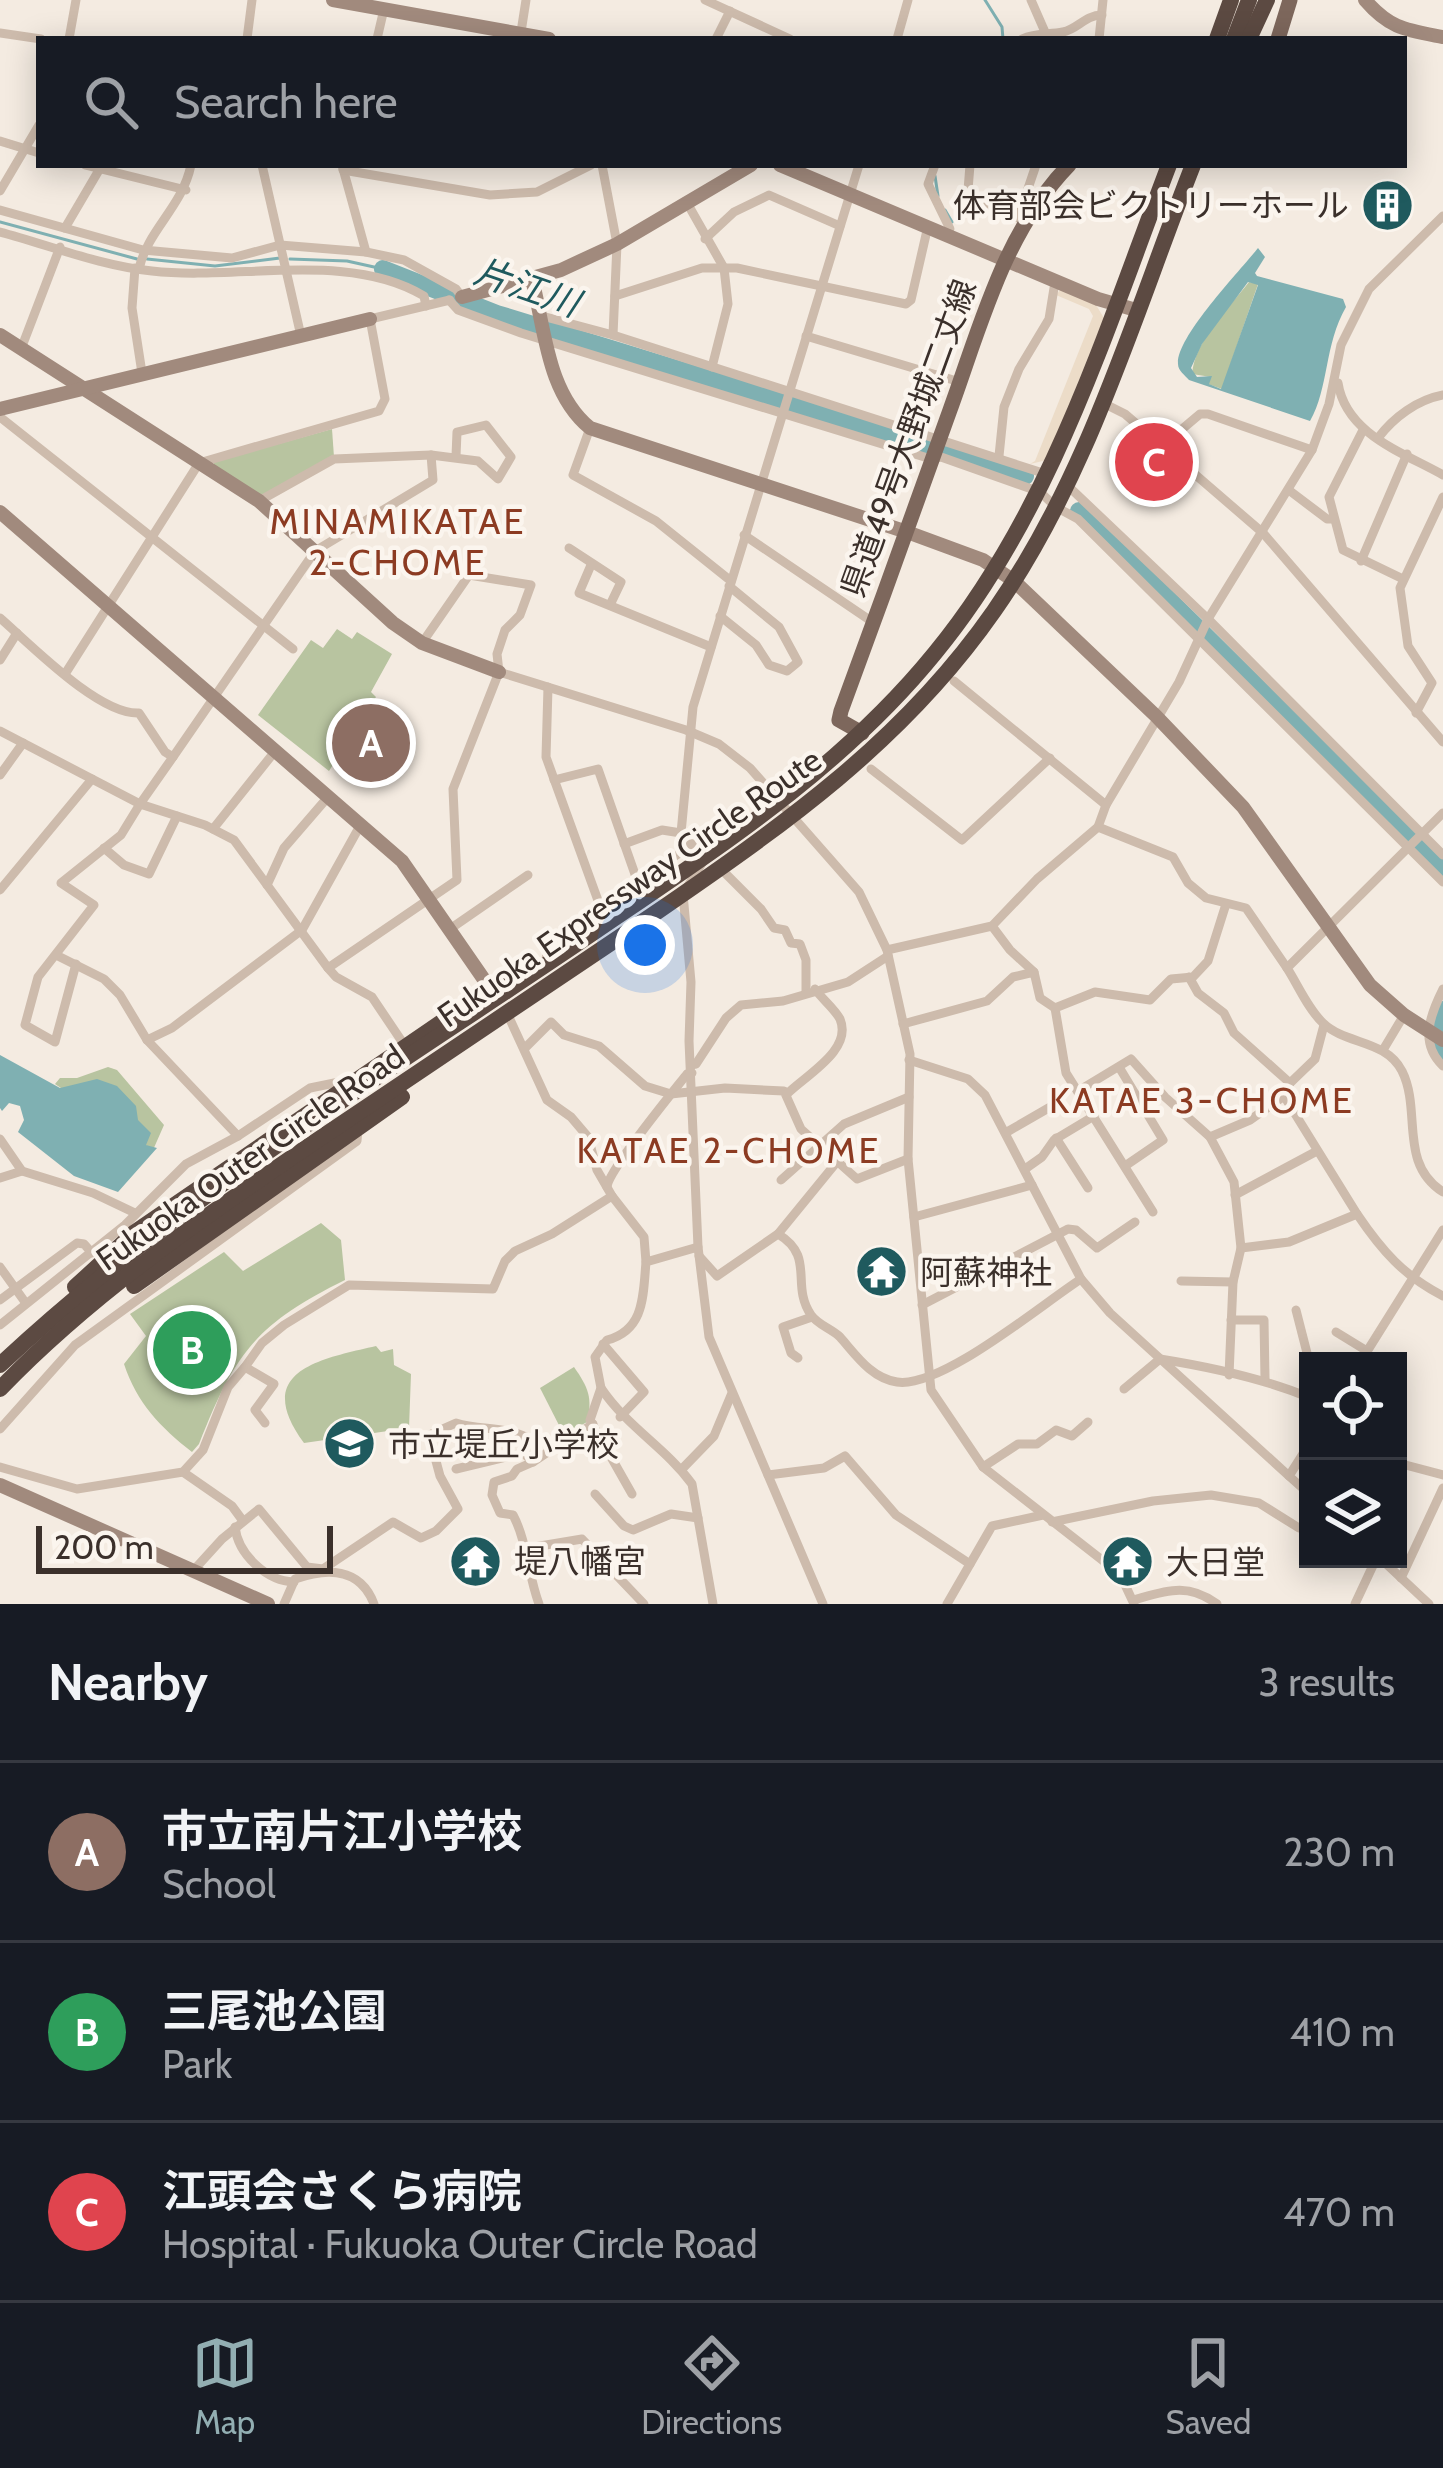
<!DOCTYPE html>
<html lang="en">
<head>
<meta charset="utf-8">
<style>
  body { margin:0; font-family:Cabin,"Noto Sans JP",sans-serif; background:#242831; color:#f1f3f6 }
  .controls { position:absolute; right:36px; bottom:36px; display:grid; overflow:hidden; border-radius:0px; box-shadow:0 6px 30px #0003 }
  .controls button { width:108px; height:108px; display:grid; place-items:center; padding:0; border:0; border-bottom:3px solid #363941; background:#171b24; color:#f1f3f6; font:60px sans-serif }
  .scale { position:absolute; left:36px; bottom:30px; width:297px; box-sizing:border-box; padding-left:12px; border:6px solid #3b302b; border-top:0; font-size:33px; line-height:42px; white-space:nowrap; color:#3b302b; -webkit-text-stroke:9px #fbf5ee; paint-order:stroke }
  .you { position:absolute; left:645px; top:945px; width:42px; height:42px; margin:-30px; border:9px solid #fff; border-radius:50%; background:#1a73e8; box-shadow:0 0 0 18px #1a73e833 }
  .badge { display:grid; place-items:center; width:78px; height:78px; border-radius:50%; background:#92aeb2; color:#fff; font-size:39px; font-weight:700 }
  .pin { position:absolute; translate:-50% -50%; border:6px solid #fff; box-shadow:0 3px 12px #0006 }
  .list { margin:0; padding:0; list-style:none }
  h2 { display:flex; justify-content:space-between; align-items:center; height:156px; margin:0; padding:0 48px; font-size:51px }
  h2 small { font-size:39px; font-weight:400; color:#9ea1a6 }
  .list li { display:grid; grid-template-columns:78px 1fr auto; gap:36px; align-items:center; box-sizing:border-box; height:180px; padding:0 48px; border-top:3px solid #363941 }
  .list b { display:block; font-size:45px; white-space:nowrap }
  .list p { margin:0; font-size:39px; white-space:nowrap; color:#9ea1a6 }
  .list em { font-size:39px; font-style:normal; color:#9ea1a6 }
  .icon { flex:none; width:66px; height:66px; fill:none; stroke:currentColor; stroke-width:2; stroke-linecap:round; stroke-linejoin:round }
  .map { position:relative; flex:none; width:1443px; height:1604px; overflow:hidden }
  .search { position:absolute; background:#171b24; box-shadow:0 6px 30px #0003; left:36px; right:36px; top:36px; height:132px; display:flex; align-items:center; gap:30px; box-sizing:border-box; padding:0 42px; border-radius:0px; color:#9ea1a6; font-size:45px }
  .sheet { height:696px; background:#171b24 }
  nav { display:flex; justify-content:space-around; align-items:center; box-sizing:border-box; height:168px; border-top:3px solid #363941; background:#171b24; font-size:33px; color:#9ea1a6 }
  nav a { display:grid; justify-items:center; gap:6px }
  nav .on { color:#92aeb2 }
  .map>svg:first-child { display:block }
  .green { fill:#b8c4a0 }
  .plaza { fill:#ecdcc8 }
  .water { fill:#7fb0b2; fill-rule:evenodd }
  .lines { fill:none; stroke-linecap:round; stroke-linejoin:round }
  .stream { stroke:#7fb0b2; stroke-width:3 }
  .river { stroke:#7fb0b2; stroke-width:18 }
  .street { stroke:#cdbbac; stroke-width:9 }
  .secondary { stroke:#a18a7d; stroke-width:14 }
  .primary { stroke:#7d675c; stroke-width:15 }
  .highway { stroke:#5c4a42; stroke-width:16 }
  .labels { text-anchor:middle; stroke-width:9; stroke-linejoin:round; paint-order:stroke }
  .poi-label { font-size:33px; fill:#3b302b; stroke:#fbf5ee; text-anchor:start }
  .street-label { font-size:33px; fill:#3b302b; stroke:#fbf5ee }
  .water-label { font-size:36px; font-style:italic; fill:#1f5a5e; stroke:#fbf5ee }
  .neighbourhood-label { font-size:36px; letter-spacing:3px; fill:#8c3b22; stroke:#fbf5ee }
</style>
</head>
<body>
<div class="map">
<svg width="1443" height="1604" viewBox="0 0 1443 1604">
  <rect width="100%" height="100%" fill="#f4ebe1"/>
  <g class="green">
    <path d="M 1249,282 L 1258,284 L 1222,389 L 1208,384 L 1211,377 L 1192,374 C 1195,340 1229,308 1249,282 Z"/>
    <polygon points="332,429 334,457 261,498 214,467 214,462"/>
    <polygon points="337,629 352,639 357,632 392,654 371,692 376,697 329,771 258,715 311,640 323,648"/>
    <polygon points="108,1067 117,1070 164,1125 153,1150 55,1084 60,1078 77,1078"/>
    <path d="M 321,1223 L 341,1240 L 345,1280 C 256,1324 235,1353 199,1444 L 192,1452 C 160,1427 137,1403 124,1364 L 146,1336 L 130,1314 L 224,1252 L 243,1271 Z"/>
    <path d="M 376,1346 L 381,1352 L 393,1349 L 394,1365 L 411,1374 L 409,1428 L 304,1443 C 251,1371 320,1359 376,1346 Z"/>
    <path d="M 574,1367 C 588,1387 593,1398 587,1422 L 564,1435 L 540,1388 Z"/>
  </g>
  <polygon class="plaza" points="1061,289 1096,305 1104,318 1047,460 1030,464 1035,461 1093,316 1089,309 1056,295"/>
  <g class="water">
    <path d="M 1258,248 L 1265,257 L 1255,273 L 1257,276 L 1343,299 L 1346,307 C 1324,345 1329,388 1310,421 L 1189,380 C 1185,375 1178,371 1178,364 C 1176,337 1240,271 1258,248 ZM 1248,282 L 1258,285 L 1221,389 L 1209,384 L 1212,376 L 1197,377 L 1191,368 L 1202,344 Z"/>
    <polygon points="0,1055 60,1088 97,1079 117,1086 136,1106 138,1120 151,1133 146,1145 157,1148 118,1192 74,1176 18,1132 24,1120 20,1106 9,1103 2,1111 0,1108"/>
  </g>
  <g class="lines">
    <g class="stream">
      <polyline points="985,0 1002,27 1003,39"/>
      <polyline points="935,176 938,196"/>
      <polyline points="945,210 952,222"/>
      <polyline points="0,222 137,259"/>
      <polyline points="147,259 215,266 280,258"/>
      <polyline points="290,259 347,261 383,269"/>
    </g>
    <g class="river">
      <polyline points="383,269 497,314 1025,476"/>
      <polyline points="1079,511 1332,761 1412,834 1443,869"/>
      <polyline points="1443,1010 1439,1021 1443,1054"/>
    </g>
    <g class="street">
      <polyline points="705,0 790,39"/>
      <polyline points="1031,0 1045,32 1043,39"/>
      <polyline points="521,32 526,0"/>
      <polyline points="0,33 41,39"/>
      <polyline points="69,39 76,0"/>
      <polyline points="247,39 252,0"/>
      <polyline points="377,39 384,9"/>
      <polyline points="716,39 730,11"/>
      <polyline points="897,39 908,0"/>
      <path d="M 1022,39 C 1037,32 1049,35 1063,32 C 1078,29 1085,15 1102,15"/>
      <polyline points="1099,39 1103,0"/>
      <polyline points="0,141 39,153"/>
      <polyline points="85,165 186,190"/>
      <polyline points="262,165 301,336"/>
      <polyline points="342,165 366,252"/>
      <polyline points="602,165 617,244 613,335"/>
      <polyline points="935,165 928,184 950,229 947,234"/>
      <polyline points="970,165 968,190 981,204 1026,221 1020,212 1036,165"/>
      <polyline points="343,170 490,195 537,192 591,165"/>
      <polyline points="0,191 39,125"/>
      <polyline points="686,201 724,268 728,304 712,367"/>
      <polyline points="0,210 143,250 232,258 280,245 366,252 404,260 456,289 462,297"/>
      <polyline points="65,228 102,165"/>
      <path d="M 0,232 C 49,245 101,266 152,271 C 236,281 348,250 424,296 L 426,306"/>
      <polyline points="705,239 734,212 769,195 840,226"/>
      <polyline points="135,268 132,308 142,373"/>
      <path d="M 139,269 C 148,229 182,208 191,165"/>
      <polyline points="615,296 702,268 737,268 906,304 911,300 928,226"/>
      <polyline points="449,300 458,310 521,333 931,459 941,457 1040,492 1056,507 1078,519 1443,882"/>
      <polyline points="542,316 613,335 1046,474"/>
      <polyline points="806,336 960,382"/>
      <polyline points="21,349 60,247"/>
      <path d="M 1334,383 L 1338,383 C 1346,434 1402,452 1443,475"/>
      <polyline points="1103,403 1125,414 1263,533 1443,742"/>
      <polyline points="0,417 293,649"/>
      <polyline points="590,428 573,475 656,521 731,581"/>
      <polyline points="1363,430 1329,497 1343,550 1401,578"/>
      <path d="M 1378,438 C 1394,417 1417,400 1443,395"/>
      <polyline points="1162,446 1200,414 1208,414 1312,450"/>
      <polyline points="999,456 1004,407 1019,369 1049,319 1055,282"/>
      <polyline points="1067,485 1208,619 1443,855"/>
      <polyline points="1290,491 1327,519 1333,519"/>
      <polyline points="259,501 334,459 431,455"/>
      <polyline points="744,535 874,623"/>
      <polyline points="569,548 621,582 610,605"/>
      <polyline points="1361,561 1407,454"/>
      <polyline points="591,565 579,593 711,647"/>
      <polyline points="720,616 756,645 769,665 787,671 798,662 779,627 729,586"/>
      <path d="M 0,618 C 31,645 99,715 139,713 L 165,752 L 173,757 L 315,551 L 433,480 L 431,455 L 478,461 L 498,479 L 511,457 L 486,425 L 457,432 L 456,456"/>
      <polyline points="0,660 17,633"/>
      <polyline points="499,672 686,730 719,744 750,768 859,892 887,950 910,1054 908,1159 931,1390 983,1467 1120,1574 1134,1604"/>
      <polyline points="65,674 199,463 379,411 385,399 370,319 450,300"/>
      <polyline points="954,681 1106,805"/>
      <polyline points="548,687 546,757 600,906"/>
      <polyline points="1416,713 1432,683 1408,646 1400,588 1443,497"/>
      <polyline points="0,731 92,779"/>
      <polyline points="871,769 962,840 1050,758"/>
      <polyline points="0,775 23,743"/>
      <polyline points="554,780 598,769 637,880"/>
      <path d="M 1443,813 L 1287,968 C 1298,985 1308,1009 1323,1023 C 1346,1045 1385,1039 1402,1071 C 1422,1111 1398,1163 1443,1192"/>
      <polyline points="213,829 276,750"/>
      <polyline points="624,844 662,830 681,833"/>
      <polyline points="104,848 124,865 149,874 177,816"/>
      <polyline points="720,868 761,909 774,928 785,930 791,943 800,944 806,960 806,992"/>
      <polyline points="267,885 284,848 328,797"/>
      <polyline points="0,890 92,779 140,804 173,757"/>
      <polyline points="992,926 1010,950 1034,972"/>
      <polyline points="450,929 528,875"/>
      <polyline points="887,950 992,926 1037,879 1098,827"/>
      <polyline points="56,955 104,979 120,995 147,1040 238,1136"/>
      <polyline points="76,964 55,1042 25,1025 38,977 94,905 61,883 121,835 140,804 205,825 234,840 328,968 336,977 372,997 407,1049"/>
      <polyline points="545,964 549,944 554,937 693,844"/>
      <polyline points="328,968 457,880 453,789 499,672 497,654 505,630 520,615 531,585 469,575 422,643"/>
      <polyline points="1287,968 1246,908 1206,898 1188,883 1173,857 1098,827 1106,805 1179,682 1208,619 1312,450 1329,404 1341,345 1369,289 1443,216"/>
      <polyline points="1189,977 1198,993 1224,1013 1234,1033 1290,1083"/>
      <path d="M 1443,989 C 1430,1015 1419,1043 1443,1066"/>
      <polyline points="1055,1008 1066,1073 1153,1212"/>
      <polyline points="507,1013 547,1100 571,1117 588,1137 597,1170 612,1196"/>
      <polyline points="903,1024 987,1001 1013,977 1034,972 1040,998 1055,1008 1095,992 1150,1000 1171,979 1193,977 1208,961 1226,904"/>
      <polyline points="147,1040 172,1028 302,930 361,824"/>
      <polyline points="525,1048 551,1022 564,1035 599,1046 645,1086 671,1094 725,1088 784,1091 801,1129 857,1179 908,1159"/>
      <polyline points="1383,1050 1404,1015"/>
      <polyline points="909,1060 968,1079 985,1095 1081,1279 1110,1313 1289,1476"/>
      <polyline points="691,1065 696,1064 726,1018 741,1005 783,1001 848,982 888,956"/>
      <polyline points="1119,1067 1163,1140 1125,1166"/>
      <polyline points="1288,1085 1315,1059 1324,1025"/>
      <polyline points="1078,1091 1131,1059 1165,1097 1210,1137 1234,1182 1241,1248 1233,1282 1229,1375"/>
      <path d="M 787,1094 C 806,1075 853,1050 840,1019 C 834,1008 822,999 815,989"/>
      <polyline points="1007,1132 1052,1106"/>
      <polyline points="1210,1137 1250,1120 1284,1096 1357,1214"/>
      <polyline points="1056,1138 1088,1188"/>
      <polyline points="0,1139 22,1171 93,1193 135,1213"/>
      <polyline points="1025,1169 1042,1157 1054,1140 1094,1116"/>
      <polyline points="0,1178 22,1171"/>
      <polyline points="781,1180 844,1124 909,1097"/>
      <path d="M 607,1187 C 608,1171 672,1093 687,1074 L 692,1073"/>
      <polyline points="1235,1195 1317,1151"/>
      <polyline points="914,1217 1032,1185"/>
      <polyline points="778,1234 836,1163"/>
      <path d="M 1241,1248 L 1289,1242 L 1357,1214 C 1382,1251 1404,1276 1443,1296"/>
      <path d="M 699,1256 L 717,1276 L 778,1234 C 816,1257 790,1284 811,1315 C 818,1325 832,1329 840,1337 C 856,1355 871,1378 897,1382 C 941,1389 1042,1304 1081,1279"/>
      <polyline points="0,1267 25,1302"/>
      <polyline points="1181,1281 1233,1282"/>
      <polyline points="0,1300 77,1243 84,1244 92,1253"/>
      <polyline points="922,1305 1068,1229 1076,1230 1097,1248 1135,1222"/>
      <polyline points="1296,1310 1307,1353 1308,1384"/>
      <polyline points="1231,1320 1264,1320 1265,1379"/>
      <polyline points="0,1325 125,1225 186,1164 238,1136 310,1088 349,1080"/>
      <polyline points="1336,1332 1367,1351"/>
      <polyline points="603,1344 644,1392 620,1417"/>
      <polyline points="798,1358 791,1353 783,1327 812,1317"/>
      <polyline points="1361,1361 1443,1230"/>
      <path d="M 601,1388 C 628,1428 665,1447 692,1484 L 713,1604"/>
      <path d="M 1124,1389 L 1160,1359 C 1210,1367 1262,1378 1308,1397"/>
      <polyline points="265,1423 255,1410 274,1384 245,1367 262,1343 284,1325 349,1285 493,1289 505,1261 515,1251 552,1234 612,1196 644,1237 646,1262"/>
      <polyline points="0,1429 75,1345 357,1141 358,1129"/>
      <polyline points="574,1436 593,1424"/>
      <polyline points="1308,1446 1289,1476 1308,1493"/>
      <path d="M 533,1462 L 517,1469 L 512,1476 L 494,1482 L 492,1495 L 500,1513 L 513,1515 C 527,1541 528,1575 539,1604"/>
      <polyline points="1398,1463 1443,1475"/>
      <polyline points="0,1467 77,1489 183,1472 203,1450 228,1387 245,1367"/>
      <polyline points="983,1467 1018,1444 1037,1444 1056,1430 1072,1436 1088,1422"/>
      <polyline points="456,1469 523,1453"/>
      <polyline points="682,1469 714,1436 732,1393"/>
      <polyline points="183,1472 232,1506 243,1521"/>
      <polyline points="768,1475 824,1468 845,1456 896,1515 970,1564"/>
      <polyline points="595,1494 624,1526 633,1530 671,1514 698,1518"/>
      <path d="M 632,1494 L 590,1420 L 601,1388 L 595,1357 L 607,1340 C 645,1330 643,1295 646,1262 L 698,1247"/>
      <polyline points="1052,1522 1153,1501 1211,1495 1259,1503 1299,1528 1308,1527"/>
      <path d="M 235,1527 C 238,1554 266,1581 294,1582"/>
      <polyline points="522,1549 582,1539 644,1604"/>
      <polyline points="1381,1559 1429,1604"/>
      <path d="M 192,1572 L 222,1539 L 259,1509 L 307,1567 L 323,1569 L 393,1522 L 421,1538 L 436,1531 L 458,1509 L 440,1476 L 429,1435 L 456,1423 C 478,1430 507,1427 526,1437 L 523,1453 L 533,1462 L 563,1442"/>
      <polyline points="1401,1578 1443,1488"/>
      <path d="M 1133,1600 C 1166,1591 1187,1582 1217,1604"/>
      <path d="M 284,1604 L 295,1579 C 326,1568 360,1567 374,1604"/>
      <polyline points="823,1604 709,1337 698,1247 689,1041 691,982 683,894 704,860 681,833 693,707 859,165"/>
      <polyline points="947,1604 992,1526 1043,1515"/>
      <polyline points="1355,1604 1376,1559"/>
    </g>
    <g class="secondary">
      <polyline points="333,0 549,39"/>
      <path d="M 1365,0 C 1390,29 1406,30 1443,37"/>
      <polyline points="780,165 1098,299 1136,310"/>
      <path d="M 532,279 C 545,329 547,393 590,428 L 907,532 L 983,560 L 1014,581 L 1156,716 L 1243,807 L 1370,985 L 1404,1015 L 1443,1040"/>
      <polyline points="462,297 561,270 617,244 751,165"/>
      <polyline points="0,335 259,501 393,623 422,643 499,672"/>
      <polyline points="0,409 370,319"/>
      <polyline points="0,512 402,861 494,994"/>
      <polyline points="0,1485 268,1604"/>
    </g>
    <g class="primary">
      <polyline points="1278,39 1290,0"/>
      <path d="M 862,733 L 839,720 L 841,711 C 878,611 914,510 950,410 C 981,325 1004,232 1069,165"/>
    </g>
    <g class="highway">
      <polyline points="1217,39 1231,0"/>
      <polyline points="1234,39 1249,0"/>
      <polyline points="1249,39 1267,0"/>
      <polyline points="134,1286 402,1097"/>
      <polyline points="75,1287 135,1232 503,980"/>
      <path d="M 0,1365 C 178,1198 392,1070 593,933 C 716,849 840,770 935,653 C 1051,512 1105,332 1169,165"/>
      <path d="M 0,1389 C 95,1290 214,1210 328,1133 C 436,1061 544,989 651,916 C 782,826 902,743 994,611 C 1088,477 1134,315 1193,165"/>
    </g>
  </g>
  <defs>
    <symbol id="building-disc" viewBox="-11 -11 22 22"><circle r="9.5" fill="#1f5a5e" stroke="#fbf5ee"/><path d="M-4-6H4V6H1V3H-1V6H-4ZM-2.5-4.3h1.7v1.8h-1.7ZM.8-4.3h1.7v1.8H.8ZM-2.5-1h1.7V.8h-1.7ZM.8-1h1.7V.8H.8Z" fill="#fff"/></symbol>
    <symbol id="temple-disc" viewBox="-11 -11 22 22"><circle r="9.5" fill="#1f5a5e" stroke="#fbf5ee"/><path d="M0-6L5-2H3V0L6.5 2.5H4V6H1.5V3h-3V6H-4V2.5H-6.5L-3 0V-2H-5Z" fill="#fff"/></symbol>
    <symbol id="school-disc" viewBox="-11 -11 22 22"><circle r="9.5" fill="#1f5a5e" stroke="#fbf5ee"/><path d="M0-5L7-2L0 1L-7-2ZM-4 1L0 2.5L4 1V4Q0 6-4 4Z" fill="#fff"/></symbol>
  </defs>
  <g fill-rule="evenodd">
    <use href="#building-disc" x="1358" y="176" width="59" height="59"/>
    <use href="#temple-disc" x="852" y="1242" width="59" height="59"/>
    <use href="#school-disc" x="320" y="1414" width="59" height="59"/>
    <use href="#temple-disc" x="446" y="1532" width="59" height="59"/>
    <use href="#temple-disc" x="1098" y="1532" width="59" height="59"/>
  </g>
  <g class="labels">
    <g class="poi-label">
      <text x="1349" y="217" text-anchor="end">体育部会ビクトリーホール</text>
      <text x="920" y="1284">阿蘇神社</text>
      <text x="388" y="1456">市立堤丘小学校</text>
      <text x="514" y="1573">堤八幡宮</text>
      <text x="1166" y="1574">大日堂</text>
    </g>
    <g class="street-label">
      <text transform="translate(908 438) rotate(-70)" y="12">県道49号大野城二丈線</text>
      <text transform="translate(629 887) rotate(-35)" y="12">Fukuoka Expressway Circle Route</text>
      <text transform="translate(250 1157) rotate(-35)" y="12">Fukuoka Outer Circle Road</text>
    </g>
    <g class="water-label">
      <text transform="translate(527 287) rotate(19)" y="13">片江川</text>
    </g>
    <g class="neighbourhood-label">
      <text x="398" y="534">MINAMIKATAE<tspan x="398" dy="41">2-CHOME</tspan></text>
      <text x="1202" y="1113">KATAE 3-CHOME</text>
      <text x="729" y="1163">KATAE 2-CHOME</text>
    </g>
  </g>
</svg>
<div class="controls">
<button><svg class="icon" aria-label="locate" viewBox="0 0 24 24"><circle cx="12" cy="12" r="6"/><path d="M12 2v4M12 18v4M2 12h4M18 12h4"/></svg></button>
<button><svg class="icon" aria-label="layers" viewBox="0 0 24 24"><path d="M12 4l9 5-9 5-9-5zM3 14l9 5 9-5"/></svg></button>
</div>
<div class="scale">200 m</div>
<div class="you"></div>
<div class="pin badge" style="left:371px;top:743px;background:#8d6e63">A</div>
<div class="pin badge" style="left:192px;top:1350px;background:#2e9e5b">B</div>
<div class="pin badge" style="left:1154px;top:462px;background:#e0444e">C</div>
<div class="search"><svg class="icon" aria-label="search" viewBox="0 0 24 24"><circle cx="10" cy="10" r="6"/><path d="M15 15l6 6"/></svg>Search here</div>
</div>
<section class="sheet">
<h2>Nearby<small>3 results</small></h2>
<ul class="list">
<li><span class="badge" style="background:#8d6e63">A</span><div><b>市立南片江小学校</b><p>School</p></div><em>230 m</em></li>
<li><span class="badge" style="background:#2e9e5b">B</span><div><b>三尾池公園</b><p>Park</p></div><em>410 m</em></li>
<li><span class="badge" style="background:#e0444e">C</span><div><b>江頭会さくら病院</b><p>Hospital · Fukuoka Outer Circle Road</p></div><em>470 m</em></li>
</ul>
</section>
<nav>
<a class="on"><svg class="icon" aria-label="map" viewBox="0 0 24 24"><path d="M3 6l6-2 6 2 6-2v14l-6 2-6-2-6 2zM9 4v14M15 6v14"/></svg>Map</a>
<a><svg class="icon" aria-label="directions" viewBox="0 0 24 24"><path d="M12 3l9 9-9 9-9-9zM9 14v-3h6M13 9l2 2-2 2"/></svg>Directions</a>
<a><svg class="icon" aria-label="saved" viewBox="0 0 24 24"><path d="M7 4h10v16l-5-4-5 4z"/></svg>Saved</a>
</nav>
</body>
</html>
